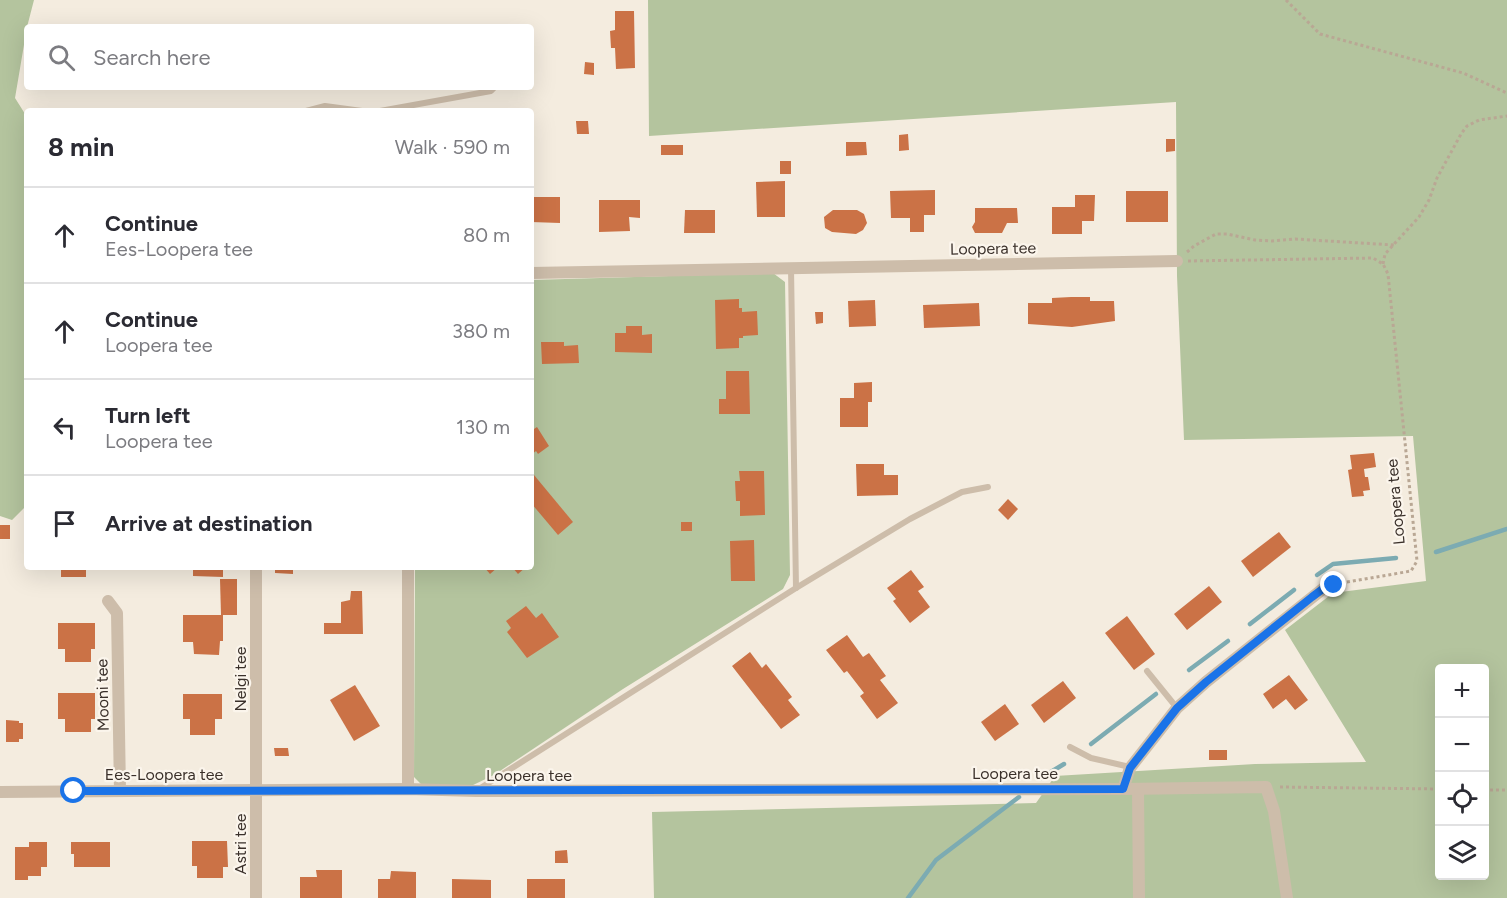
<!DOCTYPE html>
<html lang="en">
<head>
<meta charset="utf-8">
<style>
  body { margin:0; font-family:Figtree,sans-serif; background:#f7f7f7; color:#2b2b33 }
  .controls { position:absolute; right:18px; bottom:18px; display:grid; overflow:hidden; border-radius:6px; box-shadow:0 6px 24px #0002 }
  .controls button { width:54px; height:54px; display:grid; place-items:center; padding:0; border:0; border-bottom:2px solid #e1e1e2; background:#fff; color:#2b2b33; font:30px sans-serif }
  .stop { position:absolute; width:18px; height:18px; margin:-14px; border:4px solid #1a73e8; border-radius:50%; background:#fff }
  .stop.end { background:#1a73e8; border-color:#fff; box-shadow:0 2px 6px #0008 }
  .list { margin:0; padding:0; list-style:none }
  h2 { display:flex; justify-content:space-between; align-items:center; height:78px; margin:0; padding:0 24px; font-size:26px }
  h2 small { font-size:20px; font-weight:400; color:#7c7c81 }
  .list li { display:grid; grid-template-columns:39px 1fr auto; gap:18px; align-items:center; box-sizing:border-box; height:96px; padding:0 24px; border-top:2px solid #e1e1e2 }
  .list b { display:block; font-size:22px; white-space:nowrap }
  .list p { margin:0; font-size:20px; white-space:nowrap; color:#7c7c81 }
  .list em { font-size:20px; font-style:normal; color:#7c7c81 }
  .icon { flex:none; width:33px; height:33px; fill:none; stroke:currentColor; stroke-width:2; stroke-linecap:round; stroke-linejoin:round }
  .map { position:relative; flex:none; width:1507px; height:898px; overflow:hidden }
  .search { position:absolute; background:#fff; box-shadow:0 6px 24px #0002; left:24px; top:24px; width:510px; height:66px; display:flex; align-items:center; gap:15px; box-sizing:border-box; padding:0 21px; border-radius:6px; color:#7c7c81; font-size:22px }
  .panel { position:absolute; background:#fff; box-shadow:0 6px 24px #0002; left:24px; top:108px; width:510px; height:462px; border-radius:6px }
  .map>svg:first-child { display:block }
  .green { fill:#b4c49e; fill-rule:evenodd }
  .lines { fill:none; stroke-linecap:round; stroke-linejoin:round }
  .stream { stroke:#7cabb2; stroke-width:4.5 }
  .building { fill:#cb7246 }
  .path { stroke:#b9a794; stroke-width:3; stroke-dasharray:3 3; stroke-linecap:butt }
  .service { stroke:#cdbdaa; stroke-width:6 }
  .minor { stroke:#cdbdaa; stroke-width:12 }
  .route { stroke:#1a73e8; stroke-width:8 }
  .labels { text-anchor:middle; stroke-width:4.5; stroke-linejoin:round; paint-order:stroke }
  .street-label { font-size:16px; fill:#3a302a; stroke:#fbf5ec }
</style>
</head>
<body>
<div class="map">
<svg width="1507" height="898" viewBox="0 0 1507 898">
  <rect width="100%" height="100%" fill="#f4ecdf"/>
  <g class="green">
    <polygon points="0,0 34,0 27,27 15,98 27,117 27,505 12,520 0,516"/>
    <path d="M 648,0 L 1507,0 L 1507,898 L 654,898 L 652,812 L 1036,803 L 1055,776 L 1255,764 L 1366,762 L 1285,630 L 1333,593 L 1426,581 L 1413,436 L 1184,440 L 1177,276 L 1176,102 L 649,136 ZM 1440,668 L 1484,668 L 1484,876 L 1440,876 Z"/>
    <polygon points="773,273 785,282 790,575 783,589 623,689 494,775 471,786 423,786 414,777 415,567 531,567 531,280"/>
  </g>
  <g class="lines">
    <g class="stream">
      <polyline points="1436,552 1507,529"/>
      <polyline points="1317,575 1333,564 1396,558"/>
      <polyline points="1250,624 1294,590"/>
      <polyline points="1189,670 1228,641"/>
      <polyline points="1091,744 1156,694"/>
      <polyline points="1041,778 1064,764"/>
      <polyline points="908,898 936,860 1019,797"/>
    </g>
  </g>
  <g class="building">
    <polygon points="615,11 634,11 635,68 616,69 615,48 611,48 610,31 615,30"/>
    <polygon points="585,62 594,63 594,75 584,74"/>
    <polygon points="576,121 588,121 589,134 577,134"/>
    <polygon points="908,134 909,150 899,151 899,135"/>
    <polygon points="1166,139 1175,139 1175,151 1166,152"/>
    <polygon points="846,142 866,142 867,155 846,156"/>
    <rect x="661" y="145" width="22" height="10"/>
    <rect x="780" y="161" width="11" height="13"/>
    <polygon points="785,181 785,217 757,217 756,182"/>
    <polygon points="935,190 935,215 924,215 924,232 910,232 910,218 891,218 890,191"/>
    <rect x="1126" y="191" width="42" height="31"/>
    <polygon points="1075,195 1095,195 1094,221 1082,221 1082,234 1052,234 1052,207 1075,207"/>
    <polygon points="531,197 560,197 560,223 531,222"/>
    <polygon points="599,200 640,200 640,218 629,217 630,231 599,232"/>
    <polygon points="975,208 1017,208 1018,223 1007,223 1002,233 975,233 972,227 975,222"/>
    <polygon points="685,210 715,210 715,233 684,233"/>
    <polygon points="833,210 857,210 864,214 867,223 863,230 856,234 832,232 825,228 824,217"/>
    <polygon points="1071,297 1090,297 1090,301 1114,301 1115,321 1072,327 1028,324 1028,303 1052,303 1052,298"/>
    <polygon points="739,299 739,308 742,308 742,312 757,311 758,335 743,336 743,338 739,338 739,348 716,349 715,300"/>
    <polygon points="875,300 876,326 849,327 848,301"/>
    <polygon points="979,303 980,326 924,328 923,305"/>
    <polygon points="815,312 823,312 823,323 816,324"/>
    <polygon points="626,326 642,326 642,335 652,334 652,353 615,352 615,333 626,333"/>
    <polygon points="541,342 564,342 564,346 578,345 579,363 542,364"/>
    <polygon points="726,371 749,371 750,414 719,414 719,399 726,399"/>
    <polygon points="872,382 872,402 868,402 868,427 840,427 840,398 854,398 854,383"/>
    <polygon points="537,427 549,446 538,454 536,451 531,455 531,431"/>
    <polygon points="1374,453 1376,467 1364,469 1365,477 1368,477 1370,490 1363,491 1364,496 1352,497 1348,470 1352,469 1350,455"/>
    <polygon points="856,464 884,464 884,475 898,475 898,495 857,496"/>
    <polygon points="739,471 764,471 765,515 740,516 740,501 736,501 735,481 740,481"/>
    <polygon points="534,475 573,522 558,535 531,503 531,477"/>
    <polygon points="1008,499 1018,509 1008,520 998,510"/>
    <rect x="681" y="522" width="11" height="9"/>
    <rect x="0" y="525" width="10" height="14"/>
    <polygon points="1279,532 1291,547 1253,577 1241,561"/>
    <polygon points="754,540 755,581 731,581 730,541"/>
    <rect x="61" y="567" width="25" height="10"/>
    <polygon points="193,567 223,567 223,577 193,576"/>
    <polygon points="275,567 293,567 293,574 275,573"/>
    <polygon points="484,567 498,567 490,574"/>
    <polygon points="512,567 526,567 518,574"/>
    <polygon points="911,570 924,587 918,591 930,607 910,623 893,601 896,599 887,588"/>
    <polygon points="220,579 237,579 237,615 221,615"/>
    <polygon points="1209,586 1222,602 1187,630 1174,614"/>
    <polygon points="351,591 362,591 363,634 324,634 324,623 341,623 341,602 350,600"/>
    <polygon points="526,606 536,618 542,613 559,637 527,658 507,632 511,628 506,621"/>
    <polygon points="183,615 223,615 223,641 220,641 219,655 194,654 193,642 183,642"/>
    <polygon points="1127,616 1155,654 1134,670 1105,633"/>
    <polygon points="58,623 95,623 95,649 91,649 91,662 65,662 65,649 58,649"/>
    <polygon points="847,635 863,657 869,653 886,676 880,680 898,703 877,719 860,696 864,693 847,671 844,673 826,650"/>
    <polygon points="750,652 762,668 766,664 792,697 788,700 800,715 781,729 732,666"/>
    <polygon points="1289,675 1308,700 1295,710 1286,699 1273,709 1263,694"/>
    <polygon points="1063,681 1076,698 1044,723 1031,705"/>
    <polygon points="355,685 380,726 354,741 330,700"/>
    <polygon points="58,693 95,693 95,719 91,719 91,732 65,732 65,719 58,719"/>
    <polygon points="183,694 222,694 222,719 215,719 215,735 190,735 190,719 183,719"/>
    <polygon points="1005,704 1019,724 995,741 981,722"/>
    <polygon points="6,720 19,721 19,723 23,723 23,739 19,739 19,742 6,742"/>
    <polygon points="274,748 288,748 289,756 275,756"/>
    <rect x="1209" y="750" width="18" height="10"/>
    <polygon points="192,841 227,841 228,867 223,867 223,878 197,878 197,866 192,866"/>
    <polygon points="29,842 47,842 47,867 41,867 41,876 28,876 28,880 15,880 15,847 29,847"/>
    <polygon points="71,842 110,842 110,867 74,867 74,854 71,854"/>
    <polygon points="567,850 568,863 555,863 555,851"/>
    <polygon points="316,870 342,870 342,898 300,898 300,877 317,877"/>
    <polygon points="391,871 416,872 416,898 378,898 378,879 390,879"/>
    <polygon points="452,879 491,880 491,898 452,898"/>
    <rect x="527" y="879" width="38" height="19"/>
  </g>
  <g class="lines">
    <g class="path">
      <polyline points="1286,0 1320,34 1463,73 1507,93"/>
      <polyline points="1187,252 1194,246 1216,234 1227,234 1255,240 1272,241 1295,239 1394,245"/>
      <polyline points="1188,261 1373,258 1383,264 1388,274 1417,561 1411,571 1336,584"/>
      <polyline points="1383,264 1385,254 1419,217 1429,200 1437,178 1461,134 1467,126 1479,120 1507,116"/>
      <polyline points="1280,787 1440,789"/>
      <polyline points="1484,790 1507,790"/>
    </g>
    <g class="service">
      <polyline points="306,111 325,106 362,111"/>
      <polyline points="380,111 491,91 495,87"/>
      <polyline points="791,268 796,588"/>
      <polyline points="1147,671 1177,708"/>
      <polyline points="1070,747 1091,758 1130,767"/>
      <polyline points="479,789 796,588 910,519 962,492 988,487"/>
    </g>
    <g class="minor">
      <polyline points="531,273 1177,261"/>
      <polyline points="408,567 408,789"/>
      <polyline points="108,601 117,613 120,791"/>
      <polyline points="1123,789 1130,768 1177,708 1206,682 1324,588"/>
      <polyline points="1138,789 1139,898"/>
      <polyline points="0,792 408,789 476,791 1123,789 1266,787 1274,811 1287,898"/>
      <polyline points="256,898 256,567"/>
    </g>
  </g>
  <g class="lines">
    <polyline class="route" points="74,791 1123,789 1130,768 1177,708 1206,682 1312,597 1324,588 1334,585"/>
  </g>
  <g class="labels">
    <g class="street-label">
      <text transform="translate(993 248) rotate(-1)" y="6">Loopera tee</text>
      <text transform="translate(1395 502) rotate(-95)" y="6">Loopera tee</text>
      <text transform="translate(240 679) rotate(-90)" y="6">Nelgi tee</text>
      <text transform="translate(102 695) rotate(-91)" y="6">Mooni tee</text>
      <text x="1015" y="779">Loopera tee</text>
      <text x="164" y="780">Ees-Loopera tee</text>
      <text x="529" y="781">Loopera tee</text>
      <text transform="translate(240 844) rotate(-90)" y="6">Astri tee</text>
    </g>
  </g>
</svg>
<div class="controls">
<button>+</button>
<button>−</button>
<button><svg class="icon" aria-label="locate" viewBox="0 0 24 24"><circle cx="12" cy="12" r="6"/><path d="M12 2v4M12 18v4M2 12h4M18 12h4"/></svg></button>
<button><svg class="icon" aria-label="layers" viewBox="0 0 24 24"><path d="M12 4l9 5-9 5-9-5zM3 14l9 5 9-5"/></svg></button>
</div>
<div class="stop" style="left:74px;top:791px"></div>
<div class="stop end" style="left:1334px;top:585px"></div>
<div class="search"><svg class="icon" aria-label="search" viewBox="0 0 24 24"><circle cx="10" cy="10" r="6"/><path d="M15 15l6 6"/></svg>Search here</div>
<section class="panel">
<h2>8 min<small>Walk · 590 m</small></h2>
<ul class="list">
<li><svg class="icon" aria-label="ahead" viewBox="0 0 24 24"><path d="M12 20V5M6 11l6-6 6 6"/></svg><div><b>Continue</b><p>Ees-Loopera tee</p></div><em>80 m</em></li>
<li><svg class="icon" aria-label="ahead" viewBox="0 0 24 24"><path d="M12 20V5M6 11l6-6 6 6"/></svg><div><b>Continue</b><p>Loopera tee</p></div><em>380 m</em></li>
<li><svg class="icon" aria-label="left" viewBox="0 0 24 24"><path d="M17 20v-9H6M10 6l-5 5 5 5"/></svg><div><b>Turn left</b><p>Loopera tee</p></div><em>130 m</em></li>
<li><svg class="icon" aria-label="arrive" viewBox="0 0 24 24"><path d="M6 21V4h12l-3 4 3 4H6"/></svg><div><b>Arrive at destination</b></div></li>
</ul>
</section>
</div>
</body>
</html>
